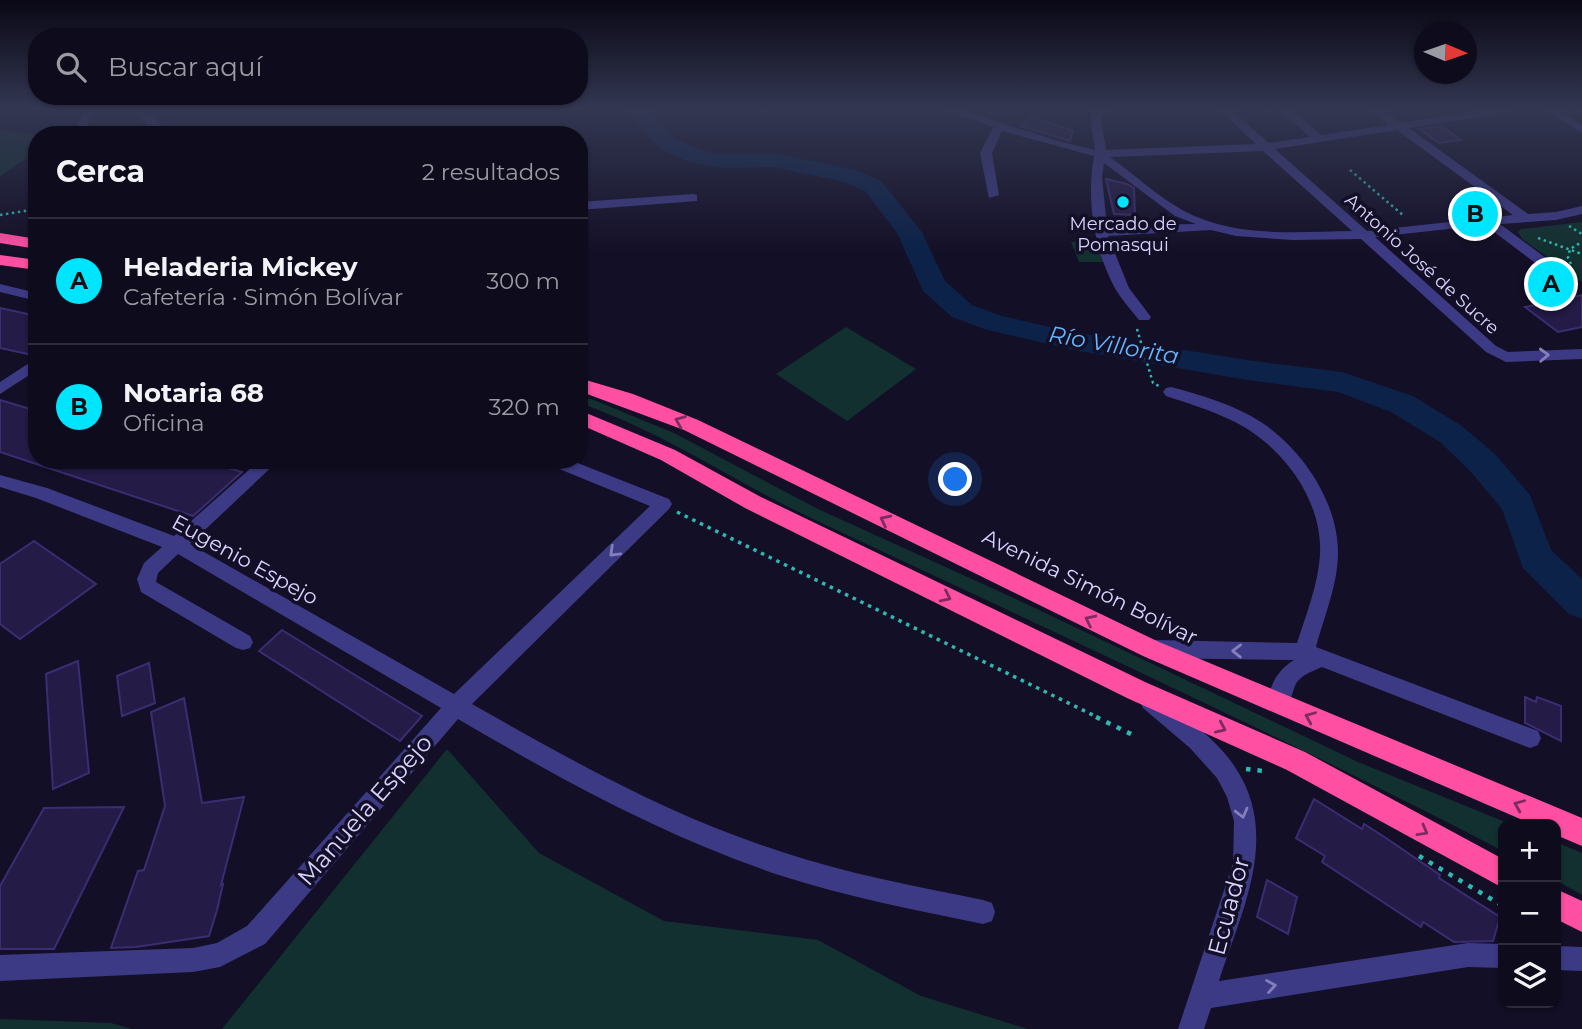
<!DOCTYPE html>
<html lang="es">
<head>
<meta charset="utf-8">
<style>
  body { margin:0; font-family:Montserrat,sans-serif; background:#1c1929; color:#f1f3f6 }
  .controls { position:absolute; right:21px; bottom:21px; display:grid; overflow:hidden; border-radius:14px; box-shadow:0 2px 5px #0004 }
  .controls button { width:63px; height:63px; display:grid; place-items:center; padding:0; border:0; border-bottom:2px solid #2e2b3b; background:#0e0b1c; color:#f1f3f6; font:35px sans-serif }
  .compass { position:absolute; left:1414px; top:21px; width:63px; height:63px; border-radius:50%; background:#0e0b1c; box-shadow:0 2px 5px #0004; rotate:92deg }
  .you { position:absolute; left:956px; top:480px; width:24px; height:24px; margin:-18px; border:5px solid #fff; border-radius:50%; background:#1a73e8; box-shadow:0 0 0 10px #1a73e833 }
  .badge { display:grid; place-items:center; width:46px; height:46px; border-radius:50%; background:#00e5ff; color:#111; font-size:23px; font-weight:700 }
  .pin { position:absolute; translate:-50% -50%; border:4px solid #fff; box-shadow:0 2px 7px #0006 }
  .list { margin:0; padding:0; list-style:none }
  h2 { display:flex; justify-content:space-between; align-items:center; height:91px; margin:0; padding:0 28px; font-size:30px }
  h2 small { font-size:23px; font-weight:400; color:#9b9ba3 }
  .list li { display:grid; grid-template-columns:46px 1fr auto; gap:21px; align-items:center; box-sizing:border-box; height:126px; padding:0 28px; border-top:2px solid #2e2b3b }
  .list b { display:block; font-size:26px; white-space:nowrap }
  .list p { margin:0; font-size:23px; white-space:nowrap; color:#9b9ba3 }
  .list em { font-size:23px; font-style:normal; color:#9b9ba3 }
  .icon { flex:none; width:38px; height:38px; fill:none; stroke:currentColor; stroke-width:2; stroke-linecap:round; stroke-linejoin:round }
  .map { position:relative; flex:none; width:1582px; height:1029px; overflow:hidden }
  .search { position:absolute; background:#0e0b1c; box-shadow:0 2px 5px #0004; left:28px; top:28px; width:560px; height:77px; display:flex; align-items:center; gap:18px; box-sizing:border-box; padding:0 24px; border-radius:28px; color:#9b9ba3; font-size:26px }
  .panel { position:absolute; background:#0e0b1c; box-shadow:0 2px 5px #0004; left:28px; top:126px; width:560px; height:343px; border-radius:28px }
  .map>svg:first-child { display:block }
  .green { fill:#12302f }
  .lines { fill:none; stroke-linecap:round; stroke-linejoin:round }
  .river { fill:#0c2248; fill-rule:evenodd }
  .building { fill:#241b47; stroke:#3b2d73; stroke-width:2 }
  .path-far2 { stroke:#2fb8b0; stroke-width:2.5; stroke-dasharray:2.5 3.5; stroke-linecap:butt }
  .path-far1 { stroke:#2fb8b0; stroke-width:3.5; stroke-dasharray:3.5 5; stroke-linecap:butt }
  .path { stroke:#2fb8b0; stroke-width:4.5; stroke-dasharray:4.5 7; stroke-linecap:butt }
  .minor { fill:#3d3a85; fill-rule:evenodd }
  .highway { fill:#ff4fa3; fill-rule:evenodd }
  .oneway { stroke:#837fbc }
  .oneway2 { stroke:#7d2c5e }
  .poi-dot { fill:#00e5ff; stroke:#130f26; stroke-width:2.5 }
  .labels { text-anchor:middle; stroke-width:7; stroke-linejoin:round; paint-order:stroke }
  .far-poi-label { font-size:18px; fill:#d9d4ff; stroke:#130f26 }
  .far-street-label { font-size:18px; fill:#d9d4ff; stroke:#130f26 }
  .street-label { font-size:21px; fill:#d9d4ff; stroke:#130f26 }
  .water-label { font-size:23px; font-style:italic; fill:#62b6ff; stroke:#130f26 }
  .near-street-label { font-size:24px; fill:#d9d4ff; stroke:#130f26 }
</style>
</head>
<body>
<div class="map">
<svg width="1582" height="1029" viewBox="0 0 1582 1029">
  <rect width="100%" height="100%" fill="#130f26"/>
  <g class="green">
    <polygon points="0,130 38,135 37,152 0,176"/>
    <polygon points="1582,222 1582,282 1522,239 1518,232 1521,229"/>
    <polygon points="1098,241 1106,262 1079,262 1071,242"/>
    <polygon points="846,327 916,369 847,421 776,374"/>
    <path d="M 579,394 L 674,433 L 818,509 L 1020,601 L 1358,762 L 1510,824 L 1503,824 L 1503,851 C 1276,733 1043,627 811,518 C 733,481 662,431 579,403 Z"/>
    <polygon points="447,749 539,853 664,921 818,940 921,996 1028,1029 222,1029"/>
    <polygon points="1556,842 1582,853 1582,895 1556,880"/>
    <polygon points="0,1019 111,1023 132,1029 0,1029"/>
  </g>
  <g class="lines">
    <polygon class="river" points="623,109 646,109 677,140 701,150 721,154 773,153 856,170 881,181 922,232 945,281 972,305 1002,316 1073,332 1247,360 1342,372 1413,396 1462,426 1495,454 1530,495 1551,550 1582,579 1582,619 1569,614 1523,568 1502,509 1471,472 1440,442 1391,412 1338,392 1247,380 1073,350 984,329 952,317 923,291 897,233 865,191 841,181 773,167 721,168 687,161 661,150"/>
  </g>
  <g class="building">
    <polygon points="1033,117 1073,131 1070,141 1020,126"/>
    <polygon points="1441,126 1461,140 1439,143 1419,129"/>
    <polygon points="1106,179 1127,184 1134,188 1135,215 1114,214"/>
    <polygon points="1582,295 1582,327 1558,332 1525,307"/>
    <polygon points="0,308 37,316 37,356 0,348"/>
    <polygon points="0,400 37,411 37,460 201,460 242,472 193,516 0,452"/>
    <polygon points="34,541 96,584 20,639 0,624 0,564"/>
    <polygon points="282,630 373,686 422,716 400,741 259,651"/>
    <polygon points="78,661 89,773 53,789 46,674"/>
    <polygon points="149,663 155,703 122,716 117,676"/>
    <polygon points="1525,697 1536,702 1537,697 1561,706 1561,741 1525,723"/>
    <polygon points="184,698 202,803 244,797 221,885 223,884 217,910 209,936 136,947 111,948 138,871 144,870 165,806 151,712"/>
    <polygon points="1314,799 1362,829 1364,824 1386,838 1440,875 1439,878 1500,917 1493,941 1454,942 1423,922 1421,927 1322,862 1325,856 1296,838"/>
    <polygon points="124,807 54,949 0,949 0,886 44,808"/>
    <polygon points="1267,880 1297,897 1288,934 1257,917"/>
  </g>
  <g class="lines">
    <g class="path-far2">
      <polyline points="1350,170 1404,216"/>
      <polyline points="0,215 37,209"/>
      <polyline points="1569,226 1582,234"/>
      <polyline points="1538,238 1582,254"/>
      <polyline points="1571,264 1568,258 1570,249 1582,242"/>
      <polyline points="1137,329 1153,383 1159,386"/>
    </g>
    <polyline class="path-far1" points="677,512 1099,718"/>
    <g class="path">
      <polyline points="1096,717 1137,737"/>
      <polyline points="1246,769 1263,771"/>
      <polyline points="1419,856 1503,906"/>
    </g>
    <g class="minor">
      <polygon points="86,109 96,109 88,122 90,135 78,135 78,122"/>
      <polygon points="133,109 144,109 160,123 167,135 156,135"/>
      <path d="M 942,109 L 958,109 L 1058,141 L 1095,150 L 1090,117 L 1097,109 L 1108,109 L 1101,118 L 1106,150 L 1256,144 L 1219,109 L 1230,109 L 1269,143 L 1310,137 L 1278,109 L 1290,109 L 1321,135 L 1389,125 L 1370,109 L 1382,109 L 1401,123 L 1490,109 L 1516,109 L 1511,112 L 1409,128 L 1528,214 L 1556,212 L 1582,206 L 1582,214 L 1556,220 L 1500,224 L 1573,278 L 1573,284 L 1563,284 L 1485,225 L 1375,237 L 1496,346 L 1508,352 L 1582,349 L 1582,359 L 1506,362 L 1486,352 L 1361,239 L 1293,240 L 1236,236 L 1211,230 L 1108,236 L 1129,288 L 1151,317 L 1149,320 L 1139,320 C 1131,310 1122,300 1116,290 C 1094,251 1086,199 1094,156 L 1002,131 L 992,153 L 999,195 L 989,198 L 980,153 L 993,127 ZM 1397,130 L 1513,215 L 1367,231 L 1275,149 ZM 1263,151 L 1352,231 C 1297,232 1235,238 1184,211 C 1158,197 1134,174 1110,157 ZM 1104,163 L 1175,216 L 1196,224 L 1124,225 L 1107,228 L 1102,177 Z"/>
      <polygon points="1544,109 1557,109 1582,125 1582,133"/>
      <polygon points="693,194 697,195 697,201 579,210 579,202"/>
      <polygon points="0,284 37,293 37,301 0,292"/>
      <polygon points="37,358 37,370 0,394 0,382"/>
      <path d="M 1171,387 C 1201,395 1235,405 1261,422 C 1303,450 1338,502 1338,553 C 1338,584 1324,617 1316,647 L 1538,731 L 1541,738 L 1538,745 L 1530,748 L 1322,667 C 1288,681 1299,683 1286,711 L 1279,713 L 1272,711 C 1263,692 1278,669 1294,660 L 1154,658 L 1147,655 L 1144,649 L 1147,643 L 1154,640 L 1297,643 C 1306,615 1318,585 1320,555 C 1323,498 1280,443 1231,420 C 1210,410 1187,403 1166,396 L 1163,392 L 1166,388 Z"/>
      <path d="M 260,460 L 279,460 L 190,544 L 454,694 L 650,506 L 547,464 L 545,460 L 570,460 L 669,499 L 672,504 L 669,509 L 472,704 C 572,761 672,817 782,852 C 848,874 915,886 983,900 L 992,903 L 995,912 L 992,921 L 983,924 C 915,910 848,897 782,876 C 667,838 562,780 458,719 L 265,944 L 220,967 L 193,972 L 0,981 L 0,955 L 193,948 L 217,943 L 247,926 L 441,708 L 178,554 L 158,573 L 156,582 L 250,636 L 253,642 L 250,648 L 243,650 L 236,648 L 141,592 L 137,579 L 144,563 L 162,547 L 36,498 L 0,487 L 0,475 L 47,488 L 174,536 Z"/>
      <path d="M 1150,692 L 1157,694 C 1183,716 1213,736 1233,764 C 1282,834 1242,909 1219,981 L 1468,943 L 1503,944 L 1503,968 L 1468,967 L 1211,1008 L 1204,1029 L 1178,1029 L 1233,863 L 1234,821 L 1227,797 L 1217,778 L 1190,748 L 1143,708 L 1140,701 L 1143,694 Z"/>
      <polygon points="1556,946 1582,947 1582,971 1556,970"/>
    </g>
    <g class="highway">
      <polygon points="0,233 37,239 37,249 0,243"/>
      <polygon points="0,255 37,260 37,270 0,265"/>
      <polygon points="579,378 633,394 698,420 1159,642 1582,818 1582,846 1556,835 1556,824 1532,824 1143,656 684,430 579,391"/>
      <polygon points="579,410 675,450 759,496 1145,682 1305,752 1503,859 1503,888 1287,770 1127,698 745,508 661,460 579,424"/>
      <polygon points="1556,889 1582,901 1582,932 1556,919"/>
    </g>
  </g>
  <defs><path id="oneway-chevron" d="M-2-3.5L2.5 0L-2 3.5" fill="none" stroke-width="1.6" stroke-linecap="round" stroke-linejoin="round" transform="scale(1.75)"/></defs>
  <g class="oneway">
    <use href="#oneway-chevron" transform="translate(1544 355) rotate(-2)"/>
    <use href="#oneway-chevron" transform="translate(614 552) rotate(136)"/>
    <use href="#oneway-chevron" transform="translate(1237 651) rotate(-179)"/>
    <use href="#oneway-chevron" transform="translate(1242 813) rotate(76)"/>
    <use href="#oneway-chevron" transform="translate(1271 986) rotate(-9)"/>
  </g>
  <g class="oneway2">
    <use href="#oneway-chevron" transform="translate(680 421) rotate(-158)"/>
    <use href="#oneway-chevron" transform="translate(885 520) rotate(-154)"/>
    <use href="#oneway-chevron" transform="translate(946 597) rotate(26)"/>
    <use href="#oneway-chevron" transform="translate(1090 620) rotate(-154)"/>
    <use href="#oneway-chevron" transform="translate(1310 717) rotate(-157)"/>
    <use href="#oneway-chevron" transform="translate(1221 728) rotate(24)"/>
    <use href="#oneway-chevron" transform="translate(1519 805) rotate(-157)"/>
    <use href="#oneway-chevron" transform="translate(1423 831) rotate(29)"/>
  </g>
  <linearGradient id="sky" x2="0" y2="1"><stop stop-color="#0a0815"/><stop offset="0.43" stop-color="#333752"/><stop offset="1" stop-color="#333752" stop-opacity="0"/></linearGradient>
  <rect width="1582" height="253" fill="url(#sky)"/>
  <circle class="poi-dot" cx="1123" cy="202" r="7"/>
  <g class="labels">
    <g class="far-poi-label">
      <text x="1123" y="230">Mercado de<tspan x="1123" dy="21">Pomasqui</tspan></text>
    </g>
    <g class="far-street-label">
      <text transform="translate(1422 264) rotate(42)" y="6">Antonio José de Sucre</text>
    </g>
    <g class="street-label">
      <text transform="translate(245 560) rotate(29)" y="7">Eugenio Espejo</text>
      <text transform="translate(1090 587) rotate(26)" y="7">Avenida Simón Bolívar</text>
    </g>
    <g class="water-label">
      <text transform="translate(1114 345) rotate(10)" y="8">Río Villorita</text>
    </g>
    <g class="near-street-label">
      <text transform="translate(365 810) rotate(-49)" y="8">Manuela Espejo</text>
      <text transform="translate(1229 906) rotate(-75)" y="8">Ecuador</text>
    </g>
  </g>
</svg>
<div class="controls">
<button>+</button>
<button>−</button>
<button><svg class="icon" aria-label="layers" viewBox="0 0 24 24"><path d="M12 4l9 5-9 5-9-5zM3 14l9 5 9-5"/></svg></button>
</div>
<svg class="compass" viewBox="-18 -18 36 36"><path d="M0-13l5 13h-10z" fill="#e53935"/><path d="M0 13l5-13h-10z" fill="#9b9ba3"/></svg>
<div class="you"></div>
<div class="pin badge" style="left:1551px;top:284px">A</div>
<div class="pin badge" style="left:1475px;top:214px">B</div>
<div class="search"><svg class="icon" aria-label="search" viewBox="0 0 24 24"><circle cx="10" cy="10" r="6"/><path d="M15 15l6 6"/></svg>Buscar aquí</div>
<section class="panel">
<h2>Cerca<small>2 resultados</small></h2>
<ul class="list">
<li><span class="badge">A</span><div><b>Heladeria Mickey</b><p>Cafetería · Simón Bolívar</p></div><em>300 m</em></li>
<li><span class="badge">B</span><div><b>Notaria 68</b><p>Oficina</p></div><em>320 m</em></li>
</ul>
</section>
</div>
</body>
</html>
